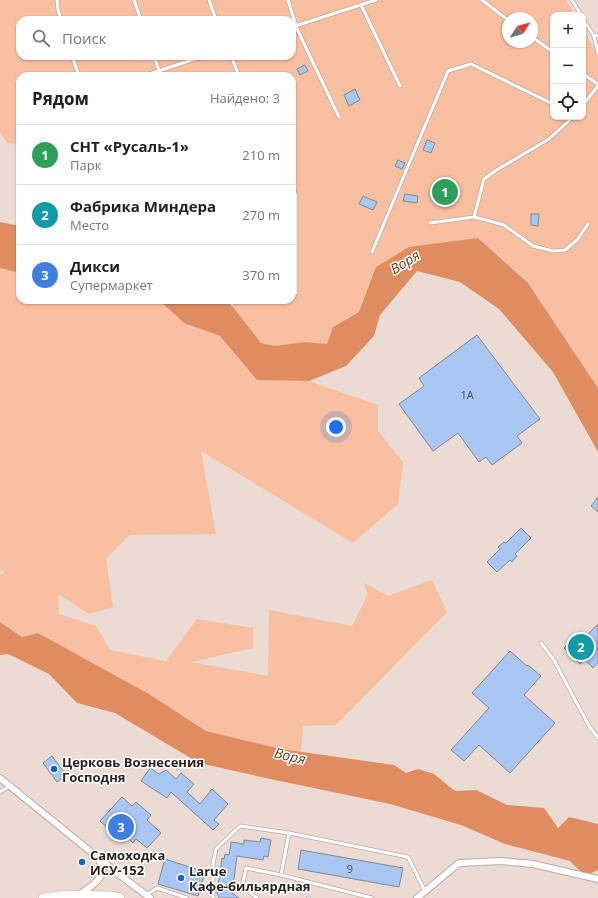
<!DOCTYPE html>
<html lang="ru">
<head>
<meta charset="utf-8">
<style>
  body { margin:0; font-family:"Open Sans",sans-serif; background:#f6f6f6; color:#202124 }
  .controls { position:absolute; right:12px; top:12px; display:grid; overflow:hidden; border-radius:8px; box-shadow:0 1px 3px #0004 }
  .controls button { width:36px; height:36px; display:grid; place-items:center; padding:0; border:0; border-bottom:1px solid #e0e0e0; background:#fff; color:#202124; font:20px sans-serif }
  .compass { position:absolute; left:502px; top:12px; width:36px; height:36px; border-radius:50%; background:#fff; box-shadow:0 1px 3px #0004; rotate:54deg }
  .you { position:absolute; left:336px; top:427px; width:14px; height:14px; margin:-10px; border:3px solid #fff; border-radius:50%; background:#1a73e8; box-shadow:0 0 0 6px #1a73e833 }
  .badge { display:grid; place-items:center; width:26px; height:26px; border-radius:50%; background:#b45309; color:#fff; font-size:13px; font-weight:700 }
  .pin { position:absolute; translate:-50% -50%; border:2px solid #fff; box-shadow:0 1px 4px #0006 }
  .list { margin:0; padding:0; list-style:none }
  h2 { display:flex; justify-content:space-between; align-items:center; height:52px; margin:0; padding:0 16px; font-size:17px }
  h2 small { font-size:13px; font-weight:400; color:#757577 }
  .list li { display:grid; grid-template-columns:26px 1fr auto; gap:12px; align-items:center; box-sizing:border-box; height:60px; padding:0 16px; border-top:1px solid #e0e0e0 }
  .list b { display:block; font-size:15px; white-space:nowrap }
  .list p { margin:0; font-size:13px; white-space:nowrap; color:#757577 }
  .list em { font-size:13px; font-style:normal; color:#757577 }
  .icon { flex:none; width:22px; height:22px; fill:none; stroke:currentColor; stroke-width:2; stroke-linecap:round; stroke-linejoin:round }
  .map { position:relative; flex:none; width:598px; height:898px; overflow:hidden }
  .search { position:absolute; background:#fff; box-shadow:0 1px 3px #0004; left:16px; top:16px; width:280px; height:44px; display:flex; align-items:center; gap:10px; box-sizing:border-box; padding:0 14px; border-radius:12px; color:#757577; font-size:15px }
  .panel { position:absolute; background:#fff; box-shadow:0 1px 3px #0004; left:16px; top:72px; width:280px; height:232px; border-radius:12px }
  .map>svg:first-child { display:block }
  .green { fill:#f8bfa1; fill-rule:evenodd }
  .water { fill:#df8d60 }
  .building { fill:#aac7f4; stroke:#808895 }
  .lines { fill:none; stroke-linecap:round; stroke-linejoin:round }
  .lane-casing { stroke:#b9aaa3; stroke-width:4.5 }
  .street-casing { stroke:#b9aaa3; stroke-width:8 }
  .secondary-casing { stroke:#b9aaa3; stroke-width:10 }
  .lane { stroke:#fff; stroke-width:3 }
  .street { stroke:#fff; stroke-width:6 }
  .secondary { stroke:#fff; stroke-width:9 }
  .poi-dot { fill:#1a64cf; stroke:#fff; stroke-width:1.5 }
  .labels { text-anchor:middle; stroke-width:3; stroke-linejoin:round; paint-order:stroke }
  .number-label { font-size:11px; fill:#4a4d56 }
  .poi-label { font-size:13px; font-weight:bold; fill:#2a2421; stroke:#fff; text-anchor:start }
  .water-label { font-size:14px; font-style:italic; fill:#6e3818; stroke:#fff }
</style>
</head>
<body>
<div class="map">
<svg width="598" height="898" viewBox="0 0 598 898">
  <rect width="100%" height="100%" fill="#ebdbd3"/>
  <g class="green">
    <path d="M 0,0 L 566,0 L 575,15 L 553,15 L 553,117 L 583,117 L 583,29 L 595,50 L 598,50 L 598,388 L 528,283 L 478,238 L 377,267 L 359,312 L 333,327 L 327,344 L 305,342 L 275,346 L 261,343 L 233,307 L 233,300 L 292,300 L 292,76 L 20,76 L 20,145 L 7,143 L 0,131 ZM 508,18 L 532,18 L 532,42 L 508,42 ZM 20,20 L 292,20 L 292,56 L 20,56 Z"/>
    <polygon points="0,268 20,273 20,300 159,300 184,323 220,336 257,380 309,381 378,405 378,431 403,462 398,504 353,543 201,451 216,534 130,535 106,559 113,607 89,614 58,594 59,614 96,626 110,650 166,661 197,619 253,628 253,648 191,662 268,676 269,610 352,626 368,594 363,582 388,596 432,580 447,612 336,725 303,726 301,752 281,749 206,731 149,694 38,633 22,637 0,622 0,575 5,573 0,569"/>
  </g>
  <g class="water">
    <polygon points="0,222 20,226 20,273 0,268"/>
    <polygon points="478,238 528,283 598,388 598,452 553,372 499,309 460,282 417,271 380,315 374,336 346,366 309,381 257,380 220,336 184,323 159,300 225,300 233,307 261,343 275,346 305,342 327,344 333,327 359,312 376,267 409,247"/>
    <polygon points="0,622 22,637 38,633 149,694 206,731 281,749 394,765 406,773 418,769 434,774 455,791 476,790 507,805 544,808 558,828 569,817 598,824 598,870 585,876 570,861 505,844 461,825 390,804 261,777 199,763 115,713 77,703 49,674 8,654 0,655"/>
  </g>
  <g class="building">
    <polygon points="305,65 308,71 300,75 297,69"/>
    <polygon points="355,89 360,100 349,106 344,95"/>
    <polygon points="427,140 435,143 431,153 423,150"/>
    <polygon points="398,160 405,163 402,169 395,166"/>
    <polygon points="405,194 418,196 417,203 403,201"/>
    <polygon points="363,196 377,202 373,210 359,204"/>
    <polygon points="531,214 539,214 538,226 531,225"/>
    <polygon points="477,335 540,419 517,436 522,443 492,465 486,457 479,462 458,433 433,451 399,404 424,386 419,378"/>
    <polygon points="598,497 598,512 591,506"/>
    <polygon points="521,528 531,538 515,554 517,556 512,562 510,560 497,572 487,562 500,549 498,547 504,542 506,543"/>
    <polygon points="598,624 598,663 593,668 585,659 580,664 564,648 571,641 576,646"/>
    <polygon points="510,651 527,666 528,665 541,676 524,695 555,723 510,773 479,745 464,761 451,750 489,708 472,693"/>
    <polygon points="52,756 66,775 57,782 43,763"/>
    <polygon points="150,768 159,774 166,770 176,779 181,773 194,784 187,792 200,804 212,789 228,804 214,820 219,824 213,830 171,792 167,798 141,781"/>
    <polygon points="122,797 132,806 136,802 151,815 147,820 161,833 147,848 136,839 133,843 115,826 111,831 100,821"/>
    <polygon points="261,838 271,840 268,857 264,856 263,860 237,856 232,893 239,898 219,898 217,893 222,858 224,859 225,854 229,855 231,842 244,844 244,840 260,842"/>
    <polygon points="301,850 403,868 399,887 298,869"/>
    <polygon points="165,859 205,872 198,896 158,884"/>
  </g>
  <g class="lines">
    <defs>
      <g id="lane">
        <polyline points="57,0 58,10 61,20"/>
        <polyline points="134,0 141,20"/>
        <polyline points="209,0 216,20"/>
        <polyline points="288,0 297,29 339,117"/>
        <polyline points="482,0 508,20"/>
        <polyline points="572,0 581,15"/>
        <polyline points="361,5 400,86"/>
        <polyline points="583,19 594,36 598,35"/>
        <polyline points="292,27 376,0"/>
        <polyline points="594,36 598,53"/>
        <polyline points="532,37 553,52"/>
        <polyline points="72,56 79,76"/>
        <polyline points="154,56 161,76"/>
        <polyline points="231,56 239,76"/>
        <polyline points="583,74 598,84"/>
        <polyline points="143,76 204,56"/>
        <polyline points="583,105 598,86"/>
        <polyline points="573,117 549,139 495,171 484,179 474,217 504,225 533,246 553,251 565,250 577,240 588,224"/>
        <polyline points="292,186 296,195 296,293"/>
        <polyline points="430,223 474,217"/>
        <polyline points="372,252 448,71 471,64 553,104"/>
        <polyline points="541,643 554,660 589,726 598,738"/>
        <polyline points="0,792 10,786"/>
        <polyline points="146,895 157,888 187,898"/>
        <polyline points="213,898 213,864 216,849 240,826 289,833"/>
        <polyline points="257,898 242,886 246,868 281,875"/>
        <polyline points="308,898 309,898"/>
        <polyline points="372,898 281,875 289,833 408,857 425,891"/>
      </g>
      <g id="street">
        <polyline points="0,778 112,869 150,898"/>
        <path d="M 79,895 C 91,886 110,877 99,860"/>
        <polyline points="417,898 459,863 501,861 533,864 598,879"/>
      </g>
      <polyline id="secondary" points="43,898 67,895 111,896 120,898"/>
    </defs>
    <use href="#lane" class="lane-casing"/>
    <use href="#street" class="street-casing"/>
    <use href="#secondary" class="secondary-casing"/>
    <use href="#lane" class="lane"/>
    <use href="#street" class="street"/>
    <use href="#secondary" class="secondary"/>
  </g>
  <g class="poi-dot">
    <circle cx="54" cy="769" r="4"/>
    <circle cx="82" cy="862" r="4"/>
    <circle cx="181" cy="878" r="4"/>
  </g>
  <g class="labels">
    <g class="number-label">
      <text x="467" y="399">1А</text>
      <text x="350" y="873">9</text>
    </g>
    <g class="poi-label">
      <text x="62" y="767">Церковь Вознесения<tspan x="62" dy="15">Господня</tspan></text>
      <text x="90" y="860">Самоходка<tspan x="90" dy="15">ИСУ-152</tspan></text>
      <text x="189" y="876">Larue<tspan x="189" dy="15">Кафе-бильярдная</tspan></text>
    </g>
    <g class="water-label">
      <text transform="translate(405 262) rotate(-32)" y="5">Воря</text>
      <text transform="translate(290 756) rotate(13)" y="5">Воря</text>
    </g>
  </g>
</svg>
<div class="controls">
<button>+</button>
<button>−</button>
<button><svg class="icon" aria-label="locate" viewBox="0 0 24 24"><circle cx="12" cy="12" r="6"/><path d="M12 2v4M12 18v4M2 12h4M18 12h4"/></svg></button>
</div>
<svg class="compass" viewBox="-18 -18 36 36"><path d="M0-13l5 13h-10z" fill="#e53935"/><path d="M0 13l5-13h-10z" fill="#757577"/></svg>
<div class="you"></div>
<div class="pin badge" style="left:445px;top:192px;background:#2e9e5b">1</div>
<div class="pin badge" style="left:581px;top:647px;background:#0f9aa8">2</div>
<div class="pin badge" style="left:121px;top:827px;background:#3f7fe0">3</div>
<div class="search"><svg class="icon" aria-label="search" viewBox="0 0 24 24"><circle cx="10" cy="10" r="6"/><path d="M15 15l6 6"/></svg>Поиск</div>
<section class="panel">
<h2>Рядом<small>Найдено: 3</small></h2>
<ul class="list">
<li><span class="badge" style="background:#2e9e5b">1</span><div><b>СНТ «Русаль-1»</b><p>Парк</p></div><em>210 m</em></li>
<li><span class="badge" style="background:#0f9aa8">2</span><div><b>Фабрика Миндера</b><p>Место</p></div><em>270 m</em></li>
<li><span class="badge" style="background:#3f7fe0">3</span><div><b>Дикси</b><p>Супермаркет</p></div><em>370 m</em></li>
</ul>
</section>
</div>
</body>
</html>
